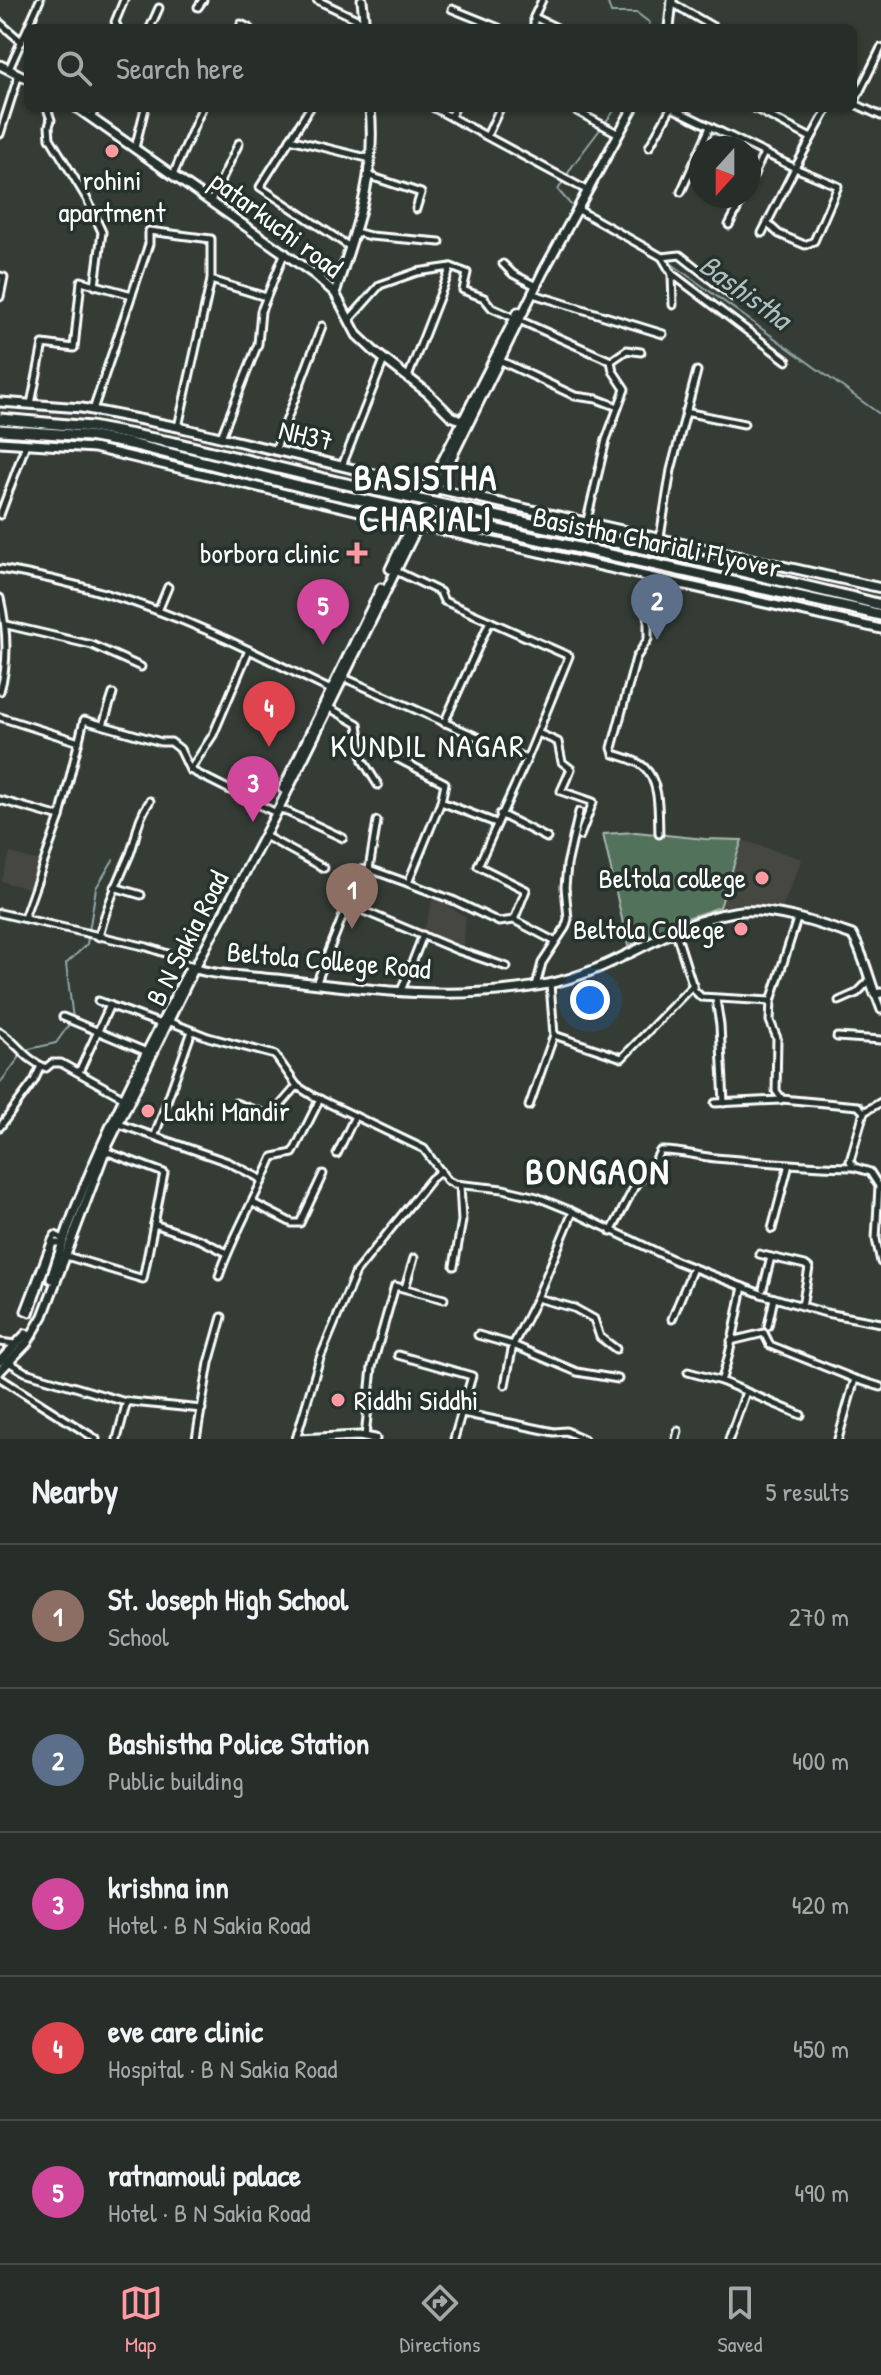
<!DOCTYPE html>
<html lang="en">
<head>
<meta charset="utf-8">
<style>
  body { margin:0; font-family:"Patrick Hand",sans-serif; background:#2f3530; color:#f1f3f6 }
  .compass { position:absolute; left:689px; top:136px; width:72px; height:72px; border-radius:50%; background:#272d28; box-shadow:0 2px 6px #0004; rotate:201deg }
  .you { position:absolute; left:590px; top:1000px; width:28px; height:28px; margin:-20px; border:6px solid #fff; border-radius:50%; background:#1a73e8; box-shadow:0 0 0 12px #1a73e833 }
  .badge { display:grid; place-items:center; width:52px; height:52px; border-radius:50%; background:#ff9aa2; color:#fff; font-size:26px; font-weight:700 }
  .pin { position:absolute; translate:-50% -66px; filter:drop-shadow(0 2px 4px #0008) }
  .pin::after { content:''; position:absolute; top:42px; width:28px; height:24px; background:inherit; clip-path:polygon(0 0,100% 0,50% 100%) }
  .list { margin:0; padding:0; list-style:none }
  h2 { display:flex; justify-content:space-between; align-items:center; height:104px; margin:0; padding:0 32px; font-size:34px }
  h2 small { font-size:26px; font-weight:400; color:#a4a8a8 }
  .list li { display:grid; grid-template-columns:52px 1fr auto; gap:24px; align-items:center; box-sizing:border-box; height:144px; padding:0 32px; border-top:2px solid #434945 }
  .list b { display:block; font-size:30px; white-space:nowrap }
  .list p { margin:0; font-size:26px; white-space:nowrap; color:#a4a8a8 }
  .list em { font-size:26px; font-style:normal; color:#a4a8a8 }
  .icon { flex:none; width:44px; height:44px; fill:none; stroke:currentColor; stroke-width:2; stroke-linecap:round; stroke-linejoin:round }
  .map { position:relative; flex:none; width:881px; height:1439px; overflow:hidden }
  .search { position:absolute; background:#272d28; box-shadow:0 2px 6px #0004; left:24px; right:24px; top:24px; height:88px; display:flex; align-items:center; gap:20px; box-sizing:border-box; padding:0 28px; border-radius:12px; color:#a4a8a8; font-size:30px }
  .sheet { height:824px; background:#272d28 }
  nav { display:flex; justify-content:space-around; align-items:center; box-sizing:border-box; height:112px; border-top:2px solid #434945; background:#272d28; font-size:22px; color:#a4a8a8 }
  nav a { display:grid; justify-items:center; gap:4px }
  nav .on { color:#ff9aa2 }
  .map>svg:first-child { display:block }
  .built { fill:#45473f }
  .green { fill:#52725c; stroke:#a8b8ae; stroke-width:2 }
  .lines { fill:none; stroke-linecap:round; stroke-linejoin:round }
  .stream { stroke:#92a7a9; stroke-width:2 }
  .street-casing { stroke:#fff; stroke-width:11 }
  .secondary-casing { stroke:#fff; stroke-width:13 }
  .highway-casing { stroke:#fff; stroke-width:15 }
  .street { stroke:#26332d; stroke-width:5 }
  .secondary { stroke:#26332d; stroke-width:7 }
  .highway { stroke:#26332d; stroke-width:9 }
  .highway-bridge-casing { stroke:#fff; stroke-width:15; stroke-linecap:butt }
  .highway-bridge { stroke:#26332d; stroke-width:9 }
  .poi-dot { fill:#ff9aa2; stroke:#26332d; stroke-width:3 }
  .labels { text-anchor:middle; stroke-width:7; stroke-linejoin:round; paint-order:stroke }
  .poi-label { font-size:28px; fill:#fff; stroke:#26332d; text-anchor:end }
  .street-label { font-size:28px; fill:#fff; stroke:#26332d }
  .water-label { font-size:30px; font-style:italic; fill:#aebdbf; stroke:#26332d }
  .quarter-label { font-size:32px; letter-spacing:2px; fill:#fff; stroke:#26332d }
  .district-label { font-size:36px; font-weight:bold; letter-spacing:2px; fill:#fff; stroke:#26332d }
</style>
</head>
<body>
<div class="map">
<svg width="881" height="1439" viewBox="0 0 881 1439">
  <rect width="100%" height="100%" fill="#343c35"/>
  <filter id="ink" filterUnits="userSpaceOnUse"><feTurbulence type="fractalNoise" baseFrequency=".0125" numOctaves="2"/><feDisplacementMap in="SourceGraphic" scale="16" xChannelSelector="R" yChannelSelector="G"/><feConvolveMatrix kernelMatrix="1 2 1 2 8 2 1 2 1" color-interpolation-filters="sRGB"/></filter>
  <g filter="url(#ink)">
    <g class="built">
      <polygon points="742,840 802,859 782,908 739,903 720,907"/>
      <polygon points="10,853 44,862 32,890 1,881"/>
      <polygon points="433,897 466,917 463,953 423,935"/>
    </g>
    <polygon class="green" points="636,832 705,839 742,840 720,907 684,919 628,946 603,834"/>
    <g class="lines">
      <g class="stream">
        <polyline points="607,0 611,13 637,13 650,23 648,28"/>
        <polyline points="571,205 558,190 573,165 614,111 613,108"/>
        <polyline points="665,259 881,415"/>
        <polyline points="0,1083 25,1050 56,1043 73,1019 66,964 87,944 96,888 113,860"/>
      </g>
      <defs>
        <g id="street">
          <polyline points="317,0 365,23"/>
          <polyline points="672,3 715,28"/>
          <polyline points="198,7 203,0"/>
          <polyline points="452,9 499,28"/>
          <polyline points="534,17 557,28"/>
          <polyline points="0,23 22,42"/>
          <polyline points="241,24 249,28"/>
          <polyline points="118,28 115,22 124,0"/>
          <polyline points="150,28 159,8"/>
          <polyline points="534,28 534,17 542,0"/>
          <polyline points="9,69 40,0"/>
          <polyline points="853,103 881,116"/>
          <polyline points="854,103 881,48"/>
          <polyline points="47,108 51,120 49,126 50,138 87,199 102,232 95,286"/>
          <polyline points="310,108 260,187 350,247"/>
          <polyline points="434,108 588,191"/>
          <polyline points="571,108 619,134"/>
          <polyline points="672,108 795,168 828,108"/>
          <polyline points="754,108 811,138"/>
          <polyline points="451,117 455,108"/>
          <polyline points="91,118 96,108"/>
          <polyline points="0,134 19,74"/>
          <polyline points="487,136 500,108"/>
          <polyline points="290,139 371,159"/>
          <polyline points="649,147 671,108"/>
          <polyline points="135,148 145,108"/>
          <polyline points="173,175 202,108"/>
          <polyline points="370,176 421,193 416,209"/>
          <polyline points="749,185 764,153"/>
          <polyline points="681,192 710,127"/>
          <polyline points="211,201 239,143"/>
          <polyline points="577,209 662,257"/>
          <polyline points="729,225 744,196"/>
          <polyline points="355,232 370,236 440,242"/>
          <polyline points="762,233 795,168 838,186 814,241 805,245 779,234 767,223"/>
          <polyline points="503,264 513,274 536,286"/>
          <polyline points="451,267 467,273 463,290 484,298 492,308 611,361 613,371 625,389 606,440 587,520"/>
          <polyline points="672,274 787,361"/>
          <polyline points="0,276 4,277 0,297"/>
          <polyline points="533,294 663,334"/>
          <polyline points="673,305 672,274 662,257 680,255 733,297"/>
          <polyline points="349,320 380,285 417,272 451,267 408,377"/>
          <polyline points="499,360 575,396 597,399 618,407"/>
          <polyline points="611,361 627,350 641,352"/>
          <polyline points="31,404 43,344 74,348 81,281 132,295"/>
          <polyline points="93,410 149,244 149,231 211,239 211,280"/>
          <polyline points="685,412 744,424"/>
          <polyline points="178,427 211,280 266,297"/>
          <polyline points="221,437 258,344 261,311 285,252"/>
          <polyline points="275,451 322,326"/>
          <polyline points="342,466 384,360"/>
          <polyline points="0,515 26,444"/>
          <polyline points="660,537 671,470 697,371"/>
          <path d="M 0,569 C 73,581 142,602 210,632 C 251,650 291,671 331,690"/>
          <polyline points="396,571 440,592 444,601 569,656 527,759 478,866 526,890 514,920"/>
          <path d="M 655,578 L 648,616 L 648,639 L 636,658 L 612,748 L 614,754 C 623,757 637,760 644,767 C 661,783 658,813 659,834"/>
          <path d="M 0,598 C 7,629 9,661 0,691"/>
          <polyline points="158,611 168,587"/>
          <polyline points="7,625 92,645 141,667"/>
          <polyline points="349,680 527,759"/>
          <polyline points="328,707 358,724 363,761 378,785"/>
          <polyline points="0,717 79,742"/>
          <polyline points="444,723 490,621"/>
          <polyline points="103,725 113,694"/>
          <polyline points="538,733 558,742 562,762 571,769 561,791 593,802 580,836"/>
          <polyline points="391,755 445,783 441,802"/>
          <polyline points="190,770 213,735 249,650"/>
          <polyline points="0,800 60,817"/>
          <polyline points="279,808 343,838"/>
          <polyline points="500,814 547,838"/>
          <polyline points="377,821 369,869 408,883 441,802 496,823"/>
          <polyline points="265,836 324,868"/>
          <polyline points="408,883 455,901 499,922 514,920 554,941"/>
          <polyline points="114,887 141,895"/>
          <polyline points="347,904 457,950 507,967"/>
          <polyline points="0,913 147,947 171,955 190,967"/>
          <polyline points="24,918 60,817 84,720 161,742 171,742 180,749 190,770 272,811"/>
          <polyline points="797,919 771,1001 770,1021 777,1038 776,1091 782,1099 858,1106 864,1112 850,1161 854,1167 870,1172 879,1186 876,1239 881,1262"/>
          <polyline points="675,930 694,990 701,997 771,1001"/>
          <path d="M 99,937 C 106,907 118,882 130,854 C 138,833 136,821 150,801"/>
          <polyline points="316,984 361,870 369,869"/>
          <polyline points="550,984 554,1035 622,1058 693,985"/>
          <polyline points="536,986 542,963 565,928 568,919 565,887 567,865 579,812"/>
          <polyline points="401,991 423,935"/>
          <polyline points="875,994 881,1010"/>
          <polyline points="716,999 720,1025 724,1103"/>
          <polyline points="98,1001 161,1024"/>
          <polyline points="839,1001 857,993 870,980"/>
          <polyline points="63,1017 147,1052"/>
          <polyline points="168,1021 208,1037 275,1055 297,1086 313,1096 424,1149 447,1180 454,1184 503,1189 537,1197 569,1210 676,1261 761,1294 826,1313 881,1323"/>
          <path d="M 0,1032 C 18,1043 24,1059 46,1068 L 52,1063 L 61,1063 L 124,1098"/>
          <polyline points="837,1037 881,1040"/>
          <polyline points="79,1072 110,1005"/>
          <polyline points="235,1103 271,1116 297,1086"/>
          <polyline points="715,1103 781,1100"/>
          <polyline points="529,1106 554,1035"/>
          <polyline points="864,1112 881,1102"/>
          <polyline points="119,1124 228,1162 263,1180"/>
          <polyline points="0,1127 34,1081 41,1066"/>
          <polyline points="155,1135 192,1031"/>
          <polyline points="105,1151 164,1173 154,1224 201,1240 227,1253"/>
          <polyline points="337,1154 355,1116"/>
          <polyline points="253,1203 292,1223 300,1223 323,1174"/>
          <polyline points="772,1229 789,1164"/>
          <path d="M 611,1232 L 637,1182 L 649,1173 L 660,1151 C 679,1150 696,1156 715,1158 C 761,1162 807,1166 853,1167"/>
          <polyline points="61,1243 53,1243 30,1313 25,1311 52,1240 55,1235 63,1239"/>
          <polyline points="759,1254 771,1257"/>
          <polyline points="63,1255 143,1279 154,1224"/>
          <polyline points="454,1266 462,1221 460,1185"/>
          <path d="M 219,1276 C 233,1235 256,1197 273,1157 L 293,1153 L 320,1099"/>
          <path d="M 743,1287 C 736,1318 732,1351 721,1381 L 801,1415"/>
          <polyline points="405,1288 414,1258"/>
          <polyline points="763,1289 771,1257 805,1265 809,1268 802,1306"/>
          <polyline points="537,1298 574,1308 594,1319 600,1337 616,1349"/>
          <polyline points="672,1319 693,1268"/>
          <polyline points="768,1326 774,1298"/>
          <polyline points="478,1335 513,1345 577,1372 618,1379"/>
          <polyline points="731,1341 764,1333 770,1345 855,1379 881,1387"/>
          <polyline points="0,1342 15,1344"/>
          <polyline points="398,1355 472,1376 454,1439"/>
          <polyline points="7,1361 25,1372 122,1401 202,1409"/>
          <polyline points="688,1372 721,1381"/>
          <polyline points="0,1378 96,1439"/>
          <polyline points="505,1385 513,1345 537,1298 573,1212"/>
          <polyline points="462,1413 554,1432 566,1431 584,1439"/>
          <polyline points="365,1437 372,1367 395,1286 444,1299"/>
          <polyline points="117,1439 127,1401"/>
          <polyline points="196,1439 209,1363 222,1317"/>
          <polyline points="296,1439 320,1358 356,1272 431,1179 441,1171"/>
          <polyline points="676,1439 678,1431"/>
          <polyline points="729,1439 746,1392"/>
          <polyline points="838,1439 855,1379"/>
        </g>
        <g id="secondary">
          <polyline points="362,0 365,28"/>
          <polyline points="669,28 672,0"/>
          <polyline points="0,65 28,79"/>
          <polyline points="77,108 315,275 335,293 357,335 375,352 428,393 451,416 466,422"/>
          <path d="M 335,293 C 356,229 377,176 370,108"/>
          <polyline points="0,402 82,408 178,427 429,487 881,588"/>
          <polyline points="0,442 94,448 418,525 881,629"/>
          <polyline points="390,569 429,487 518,312"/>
          <polyline points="283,789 381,588"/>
          <path d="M 192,968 C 218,976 249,976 276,979 C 366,990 458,1002 548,984 C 615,971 669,923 734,912 C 768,906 820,924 852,935 C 861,947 869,978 875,994 L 881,993"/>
          <path d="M 51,1279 C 84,1170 138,1068 191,966"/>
          <polyline points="0,1361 26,1334"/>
          <polyline points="0,1371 27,1343 43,1316 105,1151 194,969 279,808 543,272 633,108"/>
          <polyline points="298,1439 359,1436 375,1439"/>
        </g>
        <g id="highway">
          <polyline points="854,598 881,605"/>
          <polyline points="851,608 881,615"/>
        </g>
      </defs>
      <use href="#street" class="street-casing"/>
      <use href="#secondary" class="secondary-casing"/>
      <use href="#highway" class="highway-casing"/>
      <use href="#street" class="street"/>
      <use href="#secondary" class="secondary"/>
      <use href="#highway" class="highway"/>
      <defs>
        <g id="highway-bridge">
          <polyline points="0,419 91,427 175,443 337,482 657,551 854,598"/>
          <polyline points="0,430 88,436 131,444 303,487 851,608"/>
        </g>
      </defs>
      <use href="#highway-bridge" class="highway-bridge-casing"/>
      <use href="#highway-bridge" class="highway-bridge"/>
    </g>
  </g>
  <g class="poi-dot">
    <circle cx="112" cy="151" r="8"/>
    <path d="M353 541h8v8h8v8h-8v8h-8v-8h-8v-8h8z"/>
    <circle cx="762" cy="878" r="8"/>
    <circle cx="741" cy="929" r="8"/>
    <circle cx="148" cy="1111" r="8"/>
    <circle cx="338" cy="1400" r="8"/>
  </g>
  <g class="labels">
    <g class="poi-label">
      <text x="112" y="190" text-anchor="middle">rohini<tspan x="112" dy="32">apartment</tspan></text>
      <text x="339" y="563">borbora clinic</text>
      <text x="746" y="888">Beltola college</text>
      <text x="725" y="939">Beltola College</text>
      <text x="164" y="1121" text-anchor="start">Lakhi Mandir</text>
      <text x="354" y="1410" text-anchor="start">Riddhi Siddhi</text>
    </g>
    <g class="street-label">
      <text transform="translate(277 224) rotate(37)" y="10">patarkuchi road</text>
      <text transform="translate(306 435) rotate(13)" y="10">NH37</text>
      <text transform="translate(657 542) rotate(12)" y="10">Basistha Chariali Flyover</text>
      <text transform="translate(187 938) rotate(-63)" y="10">B N Sakia Road</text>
      <text transform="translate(329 960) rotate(5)" y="10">Beltola College Road</text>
    </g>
    <g class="water-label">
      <text transform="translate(745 292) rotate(36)" y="10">Bashistha</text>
    </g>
    <g class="quarter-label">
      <text x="428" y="757">KUNDIL NAGAR</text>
    </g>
    <g class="district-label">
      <text x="426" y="490">BASISTHA<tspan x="426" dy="41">CHARIALI</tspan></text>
      <text x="598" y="1184">BONGAON</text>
    </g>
  </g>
</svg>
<svg class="compass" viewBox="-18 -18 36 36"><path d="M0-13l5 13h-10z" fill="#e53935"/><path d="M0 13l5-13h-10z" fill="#a4a8a8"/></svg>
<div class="you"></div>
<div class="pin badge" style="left:352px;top:929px;background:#8d6e63">1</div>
<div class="pin badge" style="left:657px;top:640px;background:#5c6f8a">2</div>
<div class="pin badge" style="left:253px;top:822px;background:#d1479c">3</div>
<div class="pin badge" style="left:269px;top:747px;background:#e0444e">4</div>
<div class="pin badge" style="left:323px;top:645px;background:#d1479c">5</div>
<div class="search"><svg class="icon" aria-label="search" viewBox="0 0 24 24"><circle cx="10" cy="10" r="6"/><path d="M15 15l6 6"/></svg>Search here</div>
</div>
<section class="sheet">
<h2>Nearby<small>5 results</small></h2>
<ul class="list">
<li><span class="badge" style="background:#8d6e63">1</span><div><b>St. Joseph High School</b><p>School</p></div><em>270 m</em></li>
<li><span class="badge" style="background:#5c6f8a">2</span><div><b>Bashistha Police Station</b><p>Public building</p></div><em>400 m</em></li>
<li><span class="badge" style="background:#d1479c">3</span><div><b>krishna inn</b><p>Hotel · B N Sakia Road</p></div><em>420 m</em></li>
<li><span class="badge" style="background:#e0444e">4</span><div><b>eve care clinic</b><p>Hospital · B N Sakia Road</p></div><em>450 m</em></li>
<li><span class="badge" style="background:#d1479c">5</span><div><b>ratnamouli palace</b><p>Hotel · B N Sakia Road</p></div><em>490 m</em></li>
</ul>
</section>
<nav>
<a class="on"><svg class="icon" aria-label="map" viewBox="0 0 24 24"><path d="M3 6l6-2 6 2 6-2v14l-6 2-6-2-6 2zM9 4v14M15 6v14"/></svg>Map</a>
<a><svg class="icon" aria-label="directions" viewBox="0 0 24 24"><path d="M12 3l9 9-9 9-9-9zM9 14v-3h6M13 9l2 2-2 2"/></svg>Directions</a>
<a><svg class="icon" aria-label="saved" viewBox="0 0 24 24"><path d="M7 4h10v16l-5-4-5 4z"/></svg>Saved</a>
</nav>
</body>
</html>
